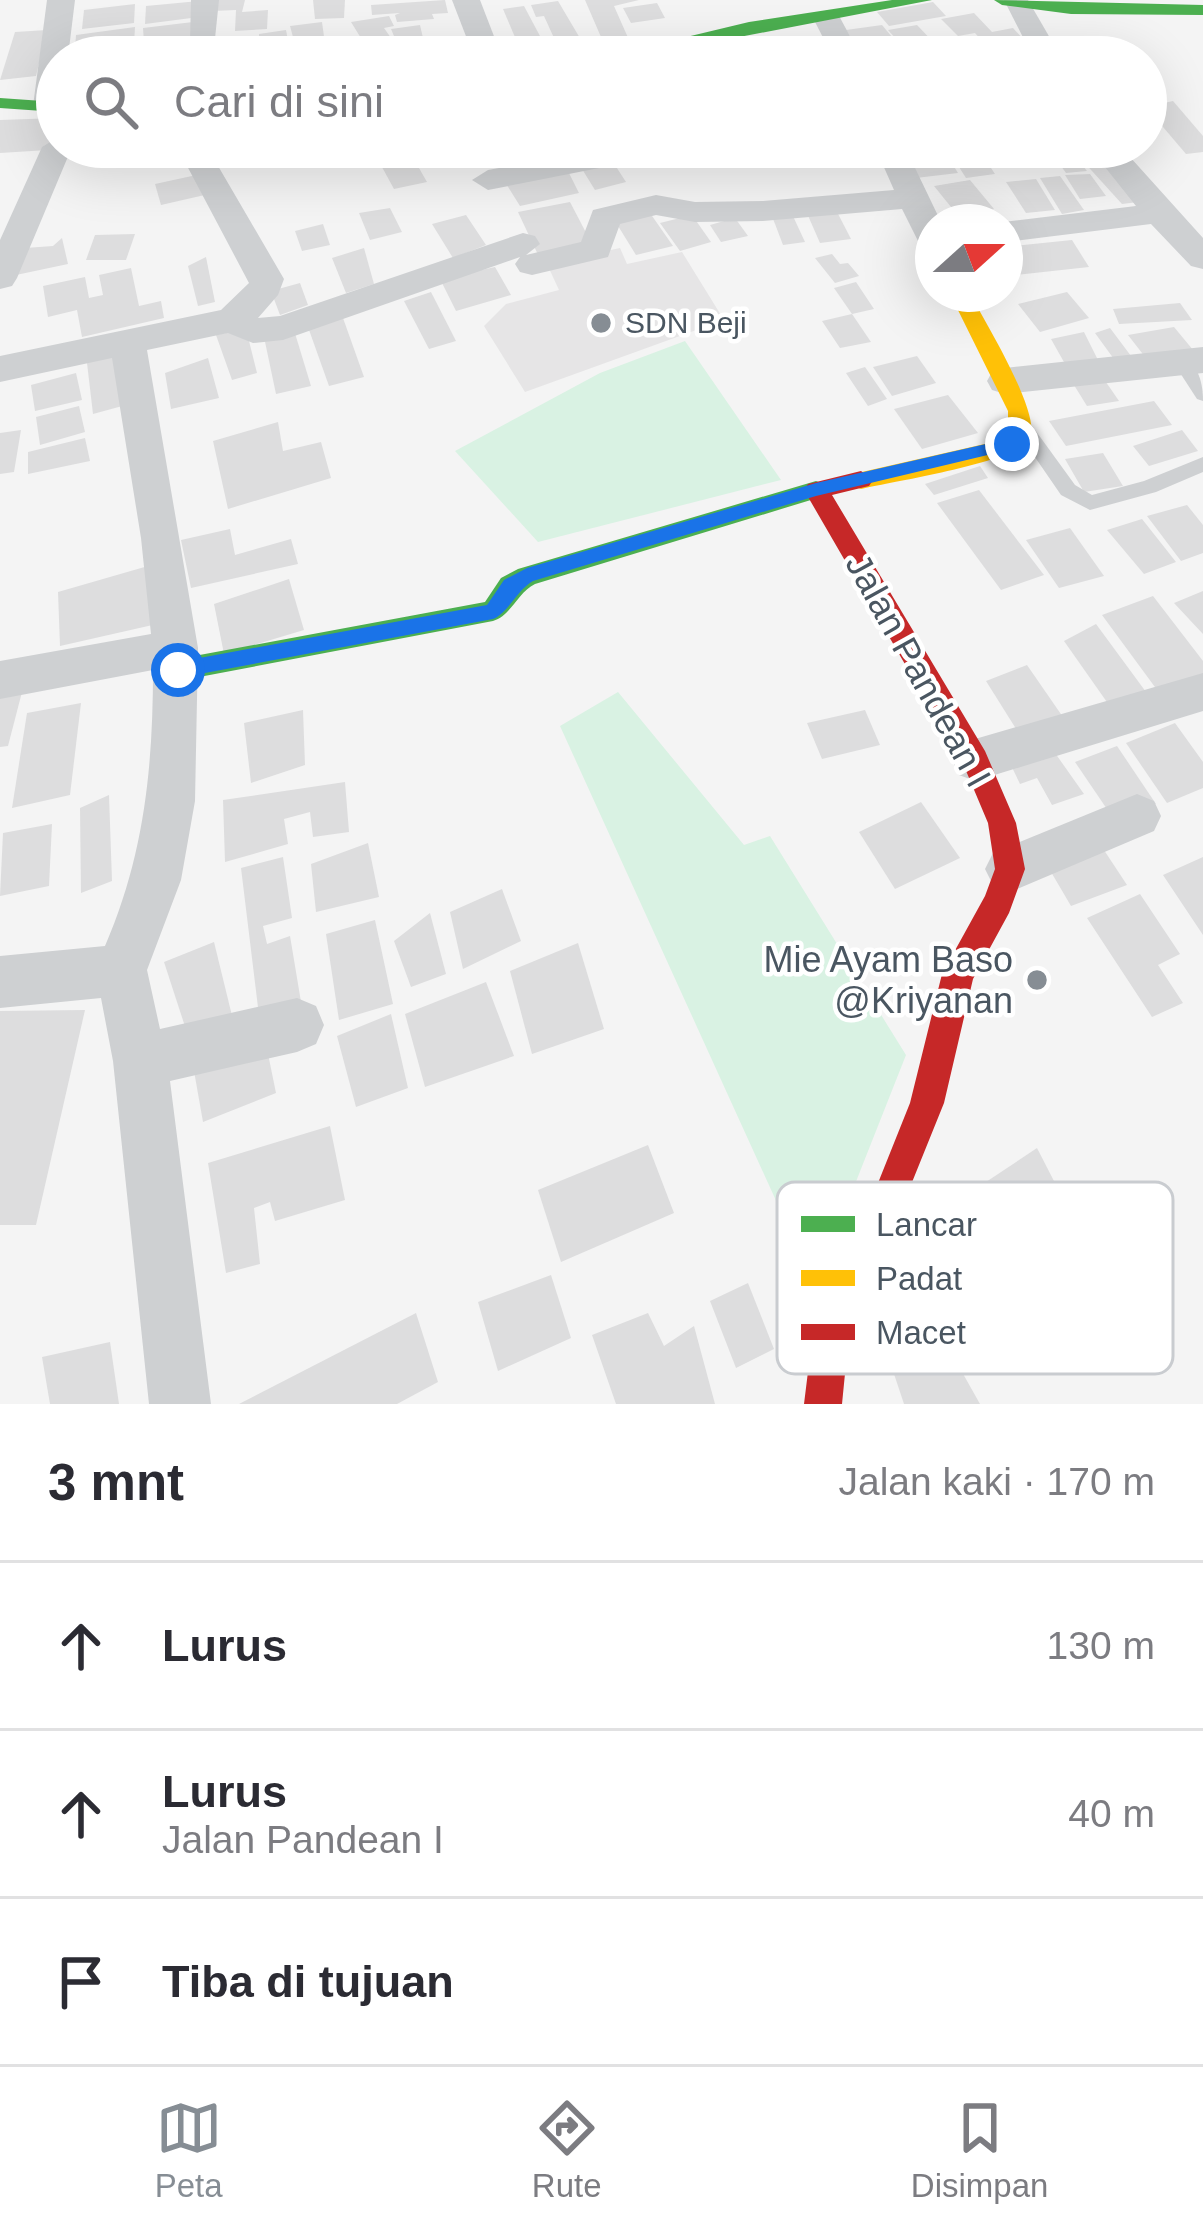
<!DOCTYPE html>
<html lang="id">
<head>
<meta charset="utf-8">
<style>
  body { margin:0; font-family:Arial,sans-serif; background:#f7f7f7; color:#2b2b33 }
  .compass { position:absolute; left:915px; top:204px; width:108px; height:108px; border-radius:50%; background:#fff; box-shadow:0 12px 48px #0002; rotate:69deg }
  .stop { position:absolute; width:36px; height:36px; margin:-27px; border:9px solid #1a73e8; border-radius:50%; background:#fff }
  .stop.end { background:#1a73e8; border-color:#fff; box-shadow:0 3px 12px #0008 }
  .list { margin:0; padding:0; list-style:none }
  h2 { display:flex; justify-content:space-between; align-items:center; height:156px; margin:0; padding:0 48px; font-size:51px }
  h2 small { font-size:39px; font-weight:400; color:#7c7c81 }
  .list li { display:grid; grid-template-columns:78px 1fr auto; gap:36px; align-items:center; box-sizing:border-box; height:168px; padding:0 48px; border-top:3px solid #e1e1e2 }
  .list b { display:block; font-size:45px; white-space:nowrap }
  .list p { margin:0; font-size:39px; white-space:nowrap; color:#7c7c81 }
  .list em { font-size:39px; font-style:normal; color:#7c7c81 }
  .icon { flex:none; width:66px; height:66px; fill:none; stroke:currentColor; stroke-width:2; stroke-linecap:round; stroke-linejoin:round }
  .map { position:relative; flex:none; width:1203px; height:1404px; overflow:hidden }
  .search { position:absolute; background:#fff; box-shadow:0 12px 48px #0002; left:36px; right:36px; top:36px; height:132px; display:flex; align-items:center; gap:30px; box-sizing:border-box; padding:0 42px; border-radius:66px; color:#7c7c81; font-size:45px }
  .sheet { height:660px; background:#fff }
  nav { display:flex; justify-content:space-around; align-items:center; box-sizing:border-box; height:168px; border-top:3px solid #e1e1e2; background:#fff; font-size:33px; color:#7c7c81 }
  nav a { display:grid; justify-items:center; gap:6px }
  nav .on { color:#868d94 }
  .map>svg:first-child { display:block }
  .education { fill:#e6e5e6 }
  .green { fill:#d9f2e3 }
  .building { fill:#ddddde }
  .lines { fill:none; stroke-linecap:round; stroke-linejoin:round }
  .lane { fill:#ced0d2; fill-rule:evenodd }
  .street { fill:#ced0d2; fill-rule:evenodd }
  .fast { fill:#4caf50; fill-rule:evenodd }
  .slow { fill:#ffc107; fill-rule:evenodd }
  .jam { fill:#c62828; fill-rule:evenodd }
  .route { fill:#1a73e8 }
  .poi-dot { fill:#868d94; stroke:#fff; stroke-width:4.5 }
  .labels { text-anchor:middle; stroke-width:9; stroke-linejoin:round; paint-order:stroke }
  .far-poi-label { font-size:30px; fill:#4a5661; stroke:#fff; text-anchor:start }
  .street-label { font-size:36px; fill:#4a5661; stroke:#fff }
  .poi-label { font-size:36px; fill:#4a5661; stroke:#fff; text-anchor:end }
  .key { fill:#fff; stroke:#c9ccd0; stroke-width:3 }
  .key-label { font-size:33px; fill:#4a5661 }
</style>
</head>
<body>
<div class="map">
<svg width="1203" height="1404" viewBox="0 0 1203 1404">
  <rect width="100%" height="100%" fill="#f4f4f4"/>
  <polygon class="education" points="620,248 627,264 682,252 724,320 525,392 484,326 506,304 559,290 547,264"/>
  <g class="green">
    <polygon points="685,341 781,480 538,542 455,451 600,373"/>
    <polygon points="618,692 744,845 770,836 906,1055 842,1217 783,1216 560,726"/>
  </g>
  <g class="building">
    <polygon points="216,0 245,0 242,12 268,10 267,29 235,31 236,10 213,11"/>
    <polygon points="313,0 345,0 344,18 315,19"/>
    <polygon points="445,0 448,13 432,14 434,19 397,22 395,15 400,13 372,15 371,5"/>
    <polygon points="585,0 639,0 614,6 629,40 604,44"/>
    <polygon points="199,1 199,17 145,24 146,6"/>
    <polygon points="558,1 584,45 559,49 544,16 536,17 531,5"/>
    <polygon points="933,2 946,16 889,26 877,12"/>
    <polygon points="657,3 665,18 631,23 623,8"/>
    <polygon points="135,4 134,23 82,29 84,10"/>
    <polygon points="524,6 541,38 517,42 503,9"/>
    <polygon points="974,13 992,32 1013,28 1026,42 989,49 975,33 958,36 941,19"/>
    <polygon points="389,16 394,26 384,28 391,38 364,43 351,22"/>
    <polygon points="193,22 193,37 144,42 143,28"/>
    <polygon points="322,22 325,44 296,48 290,26"/>
    <polygon points="420,25 423,38 397,43 391,29"/>
    <polygon points="882,25 897,43 856,47 846,30"/>
    <polygon points="917,25 937,46 907,51 888,30"/>
    <polygon points="135,27 134,44 75,49 76,35"/>
    <polygon points="47,30 36,76 0,80 15,32"/>
    <polygon points="286,30 291,57 259,57 259,34"/>
    <polygon points="432,43 435,57 402,57 399,46"/>
    <polygon points="1173,101 1203,136 1203,152 1186,154 1146,107"/>
    <polygon points="57,118 48,150 0,153 0,120"/>
    <polygon points="275,147 315,147 318,155 281,163"/>
    <polygon points="371,147 407,147 427,182 394,189"/>
    <polygon points="505,147 553,147 561,161 505,174 492,150"/>
    <polygon points="718,147 742,147 744,151 736,152 740,161 710,168 703,156 721,152"/>
    <polygon points="977,147 995,174 966,178 947,148"/>
    <polygon points="1101,147 1146,201 1122,204 1072,149"/>
    <polygon points="943,149 958,173 916,178 905,151"/>
    <polygon points="1070,150 1087,171 1066,173 1052,153"/>
    <polygon points="613,162 626,182 595,190 582,169"/>
    <polygon points="567,169 579,193 520,206 505,182"/>
    <polygon points="201,174 209,194 161,205 155,184"/>
    <polygon points="1090,174 1106,196 1080,199 1065,175"/>
    <polygon points="1060,176 1084,210 1062,214 1040,178"/>
    <polygon points="1036,179 1055,210 1026,213 1006,182"/>
    <polygon points="970,180 994,209 960,218 934,186"/>
    <polygon points="570,202 594,248 540,259 518,212"/>
    <polygon points="390,208 402,232 370,240 359,213"/>
    <polygon points="835,208 851,239 820,243 806,211"/>
    <polygon points="650,213 673,246 636,255 615,221"/>
    <polygon points="792,214 805,242 783,245 772,216"/>
    <polygon points="466,215 486,245 453,258 432,224"/>
    <polygon points="692,215 711,242 680,251 660,223"/>
    <polygon points="735,218 748,236 721,242 710,225"/>
    <polygon points="323,224 330,245 302,251 295,231"/>
    <polygon points="135,234 126,260 86,260 95,235"/>
    <polygon points="62,238 68,264 16,275 25,248 53,246"/>
    <polygon points="1072,240 1089,267 1007,276 1005,272 1005,247"/>
    <polygon points="364,248 374,284 346,293 332,258"/>
    <polygon points="832,254 840,264 848,263 859,276 835,283 815,258"/>
    <polygon points="206,257 215,302 198,306 188,266"/>
    <polygon points="495,267 511,295 456,311 440,279"/>
    <polygon points="131,268 139,306 161,301 164,318 82,337 77,310 48,317 43,286 85,277 89,298 103,295 99,275"/>
    <polygon points="856,282 874,309 852,314 834,288"/>
    <polygon points="300,283 308,305 280,315 271,291"/>
    <polygon points="431,292 456,341 429,349 404,301"/>
    <polygon points="1067,292 1089,318 1040,332 1018,304"/>
    <polygon points="1180,303 1192,320 1119,324 1113,309"/>
    <polygon points="852,314 871,342 840,348 822,321"/>
    <polygon points="343,318 364,377 329,386 308,327"/>
    <polygon points="1174,327 1198,356 1149,362 1128,335"/>
    <polygon points="1110,328 1137,364 1119,366 1095,333"/>
    <polygon points="246,329 257,373 232,380 216,335"/>
    <polygon points="294,330 311,386 276,394 264,337"/>
    <polygon points="1084,332 1102,368 1069,371 1051,339"/>
    <polygon points="127,348 137,402 93,414 87,363"/>
    <polygon points="917,356 936,383 892,396 873,367"/>
    <polygon points="208,358 219,398 171,409 165,373"/>
    <polygon points="865,367 887,399 868,406 846,373"/>
    <polygon points="1099,372 1119,401 1087,406 1069,377"/>
    <polygon points="76,373 82,400 35,411 31,385"/>
    <polygon points="948,395 978,433 922,449 894,409"/>
    <polygon points="1154,401 1172,425 1066,446 1049,421"/>
    <polygon points="79,406 85,432 40,445 36,417"/>
    <polygon points="278,422 283,451 321,442 331,478 228,509 213,441"/>
    <polygon points="21,430 14,472 0,474 0,433"/>
    <polygon points="1182,430 1198,451 1149,466 1133,446"/>
    <polygon points="85,438 90,461 28,474 28,452"/>
    <polygon points="1103,453 1123,486 1084,492 1065,459"/>
    <polygon points="980,466 988,478 934,495 925,484"/>
    <polygon points="979,490 1044,575 1001,590 937,503"/>
    <polygon points="1187,505 1203,525 1203,553 1181,561 1147,516"/>
    <polygon points="1142,519 1176,562 1144,574 1107,530"/>
    <polygon points="1070,528 1104,576 1059,588 1026,540"/>
    <polygon points="230,529 235,555 291,539 298,564 191,588 181,540"/>
    <polygon points="148,566 157,624 60,646 58,592"/>
    <polygon points="289,579 304,630 224,654 214,604"/>
    <polygon points="1203,591 1203,634 1174,603"/>
    <polygon points="1153,596 1203,661 1203,683 1163,698 1102,615"/>
    <polygon points="1096,624 1146,692 1109,705 1064,641"/>
    <polygon points="1027,665 1065,720 1018,732 986,681"/>
    <polygon points="22,692 8,746 0,747 0,694"/>
    <polygon points="81,703 70,795 12,808 27,713"/>
    <polygon points="303,710 305,765 251,783 244,723"/>
    <polygon points="865,710 880,745 822,759 807,723"/>
    <polygon points="1175,723 1203,762 1203,788 1167,803 1126,743"/>
    <polygon points="1048,743 1084,794 1052,805 1037,778 1020,784 1008,759"/>
    <polygon points="1117,746 1156,804 1111,815 1075,762"/>
    <polygon points="345,782 349,832 313,837 310,812 284,819 288,844 225,862 223,800"/>
    <polygon points="109,795 112,881 81,893 80,808"/>
    <polygon points="921,802 960,858 895,889 859,832"/>
    <polygon points="52,824 49,886 0,896 3,833"/>
    <polygon points="1098,841 1127,885 1071,906 1044,860"/>
    <polygon points="368,843 379,897 316,912 311,864"/>
    <polygon points="283,857 292,918 263,926 267,944 290,936 304,1020 261,1032 241,868"/>
    <polygon points="1203,857 1203,935 1163,875"/>
    <polygon points="502,889 521,941 463,969 450,912"/>
    <polygon points="1140,894 1180,954 1158,965 1183,1003 1152,1017 1087,918"/>
    <polygon points="430,913 446,974 411,987 394,941"/>
    <polygon points="375,920 393,1004 339,1020 326,934"/>
    <polygon points="214,942 236,1032 192,1048 164,962"/>
    <polygon points="578,943 604,1029 532,1054 510,971"/>
    <polygon points="486,982 514,1056 425,1087 405,1014"/>
    <polygon points="85,1010 36,1225 0,1225 0,1011"/>
    <polygon points="391,1014 408,1088 356,1107 337,1036"/>
    <polygon points="266,1044 276,1093 203,1122 194,1071"/>
    <polygon points="330,1126 345,1200 275,1221 270,1202 254,1208 260,1264 226,1273 208,1163"/>
    <polygon points="648,1145 674,1213 561,1262 538,1190"/>
    <polygon points="1037,1148 1073,1218 1021,1238 986,1182"/>
    <polygon points="551,1275 571,1338 498,1371 478,1302"/>
    <polygon points="748,1283 774,1349 736,1368 710,1301"/>
    <polygon points="416,1313 438,1382 397,1404 239,1404"/>
    <polygon points="648,1313 664,1346 694,1326 715,1404 616,1404 592,1335"/>
    <polygon points="944,1340 980,1404 904,1404 889,1359"/>
    <polygon points="110,1342 119,1404 50,1404 42,1357"/>
  </g>
  <g class="lines">
    <g class="lane">
      <path d="M 1181,356 C 1199,364 1203,384 1203,401 L 1197,399 L 1173,362 Z"/>
      <polygon points="1024,422 1030,423 1075,485 1092,495 1144,481 1203,457 1203,472 1156,492 1090,510 1061,495 1015,428"/>
    </g>
    <g class="street">
      <polygon points="47,0 75,0 68,57 57,57 57,113 48,115 33,106"/>
      <polygon points="191,0 219,0 214,48 204,50 190,42"/>
      <polygon points="452,0 480,0 502,57 474,57"/>
      <polygon points="1004,0 1028,0 1061,57 1033,57"/>
      <polygon points="827,10 837,12 861,57 833,57 813,18"/>
      <polygon points="57,138 57,147 72,147 17,278 12,286 0,289 0,240 42,147"/>
      <path d="M 177,147 L 207,147 L 284,279 L 278,295 L 258,318 L 280,316 L 523,233 L 535,236 L 540,244 L 526,255 L 581,242 L 593,210 L 656,195 L 695,202 L 763,201 L 894,190 L 875,147 L 905,147 L 941,222 L 933,222 L 933,251 L 921,247 L 902,209 L 763,221 L 695,222 L 656,215 L 620,224 L 608,257 L 532,275 L 520,272 L 515,264 L 520,257 L 283,340 L 253,343 L 228,333 L 147,350 L 198,648 L 195,801 L 181,880 L 147,970 L 160,1029 L 297,998 L 316,1006 L 324,1025 L 316,1044 L 297,1052 L 170,1081 L 211,1404 L 149,1404 L 113,1061 L 101,998 L 0,1008 L 0,956 L 105,946 C 144,856 153,768 153,670 L 0,699 L 0,661 L 151,634 L 141,538 L 112,358 L 0,382 L 0,356 L 221,310 L 249,283 Z"/>
      <polygon points="611,147 675,147 660,156 488,190 472,180 488,170"/>
      <polygon points="1089,147 1121,147 1203,238 1203,269 1191,266 1151,224 1005,242 1003,222 1136,206"/>
      <polygon points="1203,347 1203,373 1005,394 992,390 987,381 992,372 1005,368"/>
      <polygon points="1203,673 1203,711 975,781 959,775 952,760 959,745 975,739"/>
      <polygon points="1137,794 1154,801 1161,816 1154,831 1010,892 993,885 985,869 993,853"/>
    </g>
    <g class="fast">
      <polygon points="892,0 932,0 635,57 603,57 749,22"/>
      <polygon points="994,0 1203,5 1203,15 1071,14 1002,5"/>
      <polygon points="0,98 57,102 57,112 0,108"/>
      <path d="M 816,481 L 824,484 L 828,490 L 824,496 L 535,584 C 517,593 511,616 493,621 L 178,681 L 169,678 L 165,670 L 169,662 L 178,659 L 485,602 L 501,578 L 518,569 Z"/>
    </g>
    <path class="slow" d="M 950,294 L 970,294 C 984,320 1042,414 1030,439 C 1019,462 890,482 861,489 L 853,486 L 849,480 L 853,474 L 989,443 L 1008,433 L 1008,411 Z"/>
    <polygon class="jam" points="861,471 873,480 869,486 832,495 985,751 1016,823 1025,869 1009,913 973,979 944,1103 900,1212 865,1273 850,1323 842,1404 804,1404 814,1323 832,1266 876,1188 910,1103 942,974 985,896 995,869 988,823 964,766 804,490 808,484"/>
  </g>
  <path class="route" d="M 1012,438 L 1017,440 L 1017,448 L 816,496 L 533,581 C 516,591 509,612 493,619 L 178,678 L 169,670 L 178,662 L 487,605 L 504,580 L 527,568 L 816,483 Z"/>
  <g class="poi-dot">
    <circle cx="601" cy="323" r="12"/>
    <circle cx="1037" cy="980" r="12"/>
  </g>
  <g class="labels">
    <g class="far-poi-label">
      <text x="625" y="333">SDN Beji</text>
    </g>
    <g class="street-label">
      <text transform="translate(919 670) rotate(61)" y="13">Jalan Pandean I</text>
    </g>
    <g class="poi-label">
      <text x="1013" y="972">Mie Ayam Baso<tspan x="1013" dy="41">@Kriyanan</tspan></text>
    </g>
  </g>
  <rect x="777" y="1182" width="396" height="192" rx="18" class="key"/>
  <rect x="801" y="1216" width="54" height="16" fill="#4caf50"/>
  <rect x="801" y="1270" width="54" height="16" fill="#ffc107"/>
  <rect x="801" y="1324" width="54" height="16" fill="#c62828"/>
  <g class="key-label">
    <text x="876" y="1236">Lancar</text>
    <text x="876" y="1290">Padat</text>
    <text x="876" y="1344">Macet</text>
  </g>
</svg>
<svg class="compass" viewBox="-18 -18 36 36"><path d="M0-13l5 13h-10z" fill="#e53935"/><path d="M0 13l5-13h-10z" fill="#7c7c81"/></svg>
<div class="stop" style="left:178px;top:670px"></div>
<div class="stop end" style="left:1012px;top:444px"></div>
<div class="search"><svg class="icon" aria-label="search" viewBox="0 0 24 24"><circle cx="10" cy="10" r="6"/><path d="M15 15l6 6"/></svg>Cari di sini</div>
</div>
<section class="sheet">
<h2>3 mnt<small>Jalan kaki · 170 m</small></h2>
<ul class="list">
<li><svg class="icon" aria-label="ahead" viewBox="0 0 24 24"><path d="M12 20V5M6 11l6-6 6 6"/></svg><div><b>Lurus</b></div><em>130 m</em></li>
<li><svg class="icon" aria-label="ahead" viewBox="0 0 24 24"><path d="M12 20V5M6 11l6-6 6 6"/></svg><div><b>Lurus</b><p>Jalan Pandean I</p></div><em>40 m</em></li>
<li><svg class="icon" aria-label="arrive" viewBox="0 0 24 24"><path d="M6 21V4h12l-3 4 3 4H6"/></svg><div><b>Tiba di tujuan</b></div></li>
</ul>
</section>
<nav>
<a class="on"><svg class="icon" aria-label="map" viewBox="0 0 24 24"><path d="M3 6l6-2 6 2 6-2v14l-6 2-6-2-6 2zM9 4v14M15 6v14"/></svg>Peta</a>
<a><svg class="icon" aria-label="directions" viewBox="0 0 24 24"><path d="M12 3l9 9-9 9-9-9zM9 14v-3h6M13 9l2 2-2 2"/></svg>Rute</a>
<a><svg class="icon" aria-label="saved" viewBox="0 0 24 24"><path d="M7 4h10v16l-5-4-5 4z"/></svg>Disimpan</a>
</nav>
</body>
</html>
